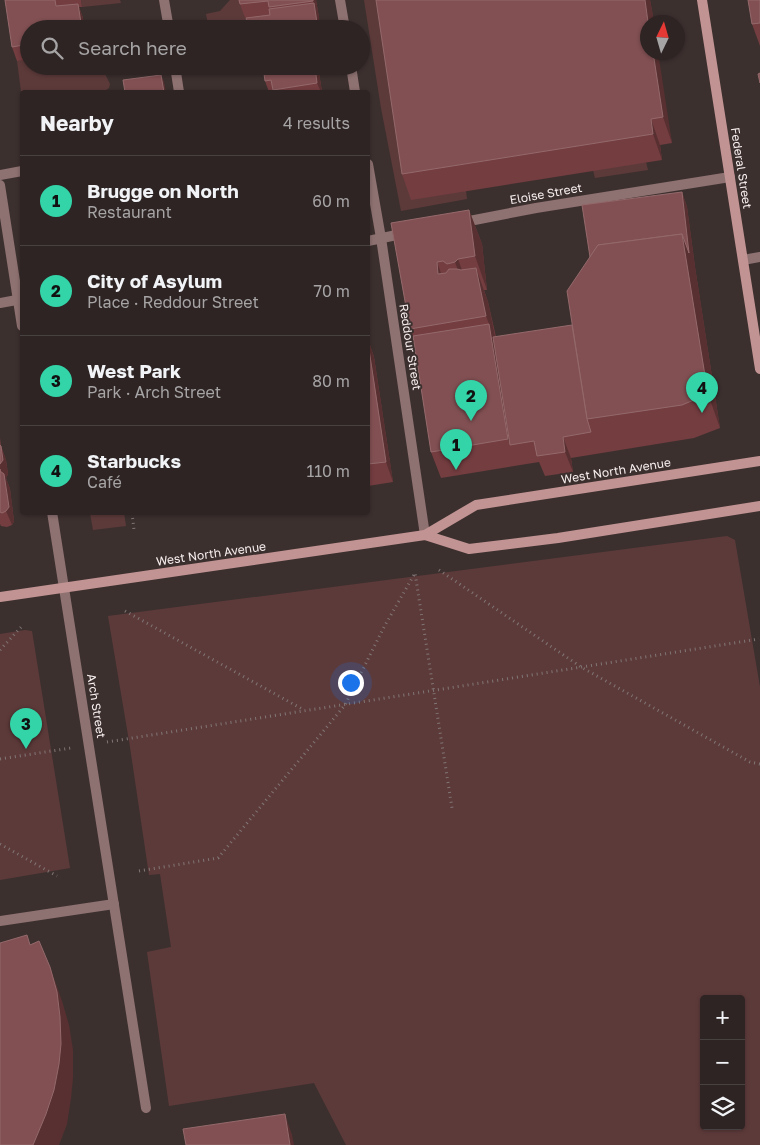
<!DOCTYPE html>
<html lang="en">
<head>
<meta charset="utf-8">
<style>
  body { margin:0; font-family:"Golos Text",sans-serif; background:#352c2b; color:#f1f3f6 }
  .controls { position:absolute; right:15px; bottom:15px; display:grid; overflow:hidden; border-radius:5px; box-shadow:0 1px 4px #0004 }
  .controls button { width:45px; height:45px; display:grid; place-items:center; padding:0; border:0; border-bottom:1px solid #484141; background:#2d2423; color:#f1f3f6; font:25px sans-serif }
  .compass { position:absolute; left:640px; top:15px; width:45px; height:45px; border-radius:50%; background:#2d2423; box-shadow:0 1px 4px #0004; rotate:5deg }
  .you { position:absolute; left:350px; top:682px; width:18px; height:18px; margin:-12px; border:4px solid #fff; border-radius:50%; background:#1a73e8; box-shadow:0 0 0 8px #1a73e833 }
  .badge { display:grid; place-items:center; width:32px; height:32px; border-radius:50%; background:#33d4a8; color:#111; font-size:16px; font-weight:700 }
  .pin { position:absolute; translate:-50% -41px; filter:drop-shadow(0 1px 2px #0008) }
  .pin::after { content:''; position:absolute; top:26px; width:18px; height:15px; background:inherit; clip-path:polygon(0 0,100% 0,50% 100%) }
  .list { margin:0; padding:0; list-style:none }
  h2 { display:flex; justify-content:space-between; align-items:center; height:65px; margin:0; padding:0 20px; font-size:21px }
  h2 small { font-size:16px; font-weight:400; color:#a7a4a6 }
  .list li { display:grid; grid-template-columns:32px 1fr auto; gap:15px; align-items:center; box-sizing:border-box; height:90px; padding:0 20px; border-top:1px solid #484141 }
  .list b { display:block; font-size:19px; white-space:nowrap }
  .list p { margin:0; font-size:16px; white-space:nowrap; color:#a7a4a6 }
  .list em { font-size:16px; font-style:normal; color:#a7a4a6 }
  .icon { flex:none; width:28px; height:28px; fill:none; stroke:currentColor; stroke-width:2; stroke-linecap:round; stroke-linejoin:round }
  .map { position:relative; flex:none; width:760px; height:1145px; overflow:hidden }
  .search { position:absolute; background:#2d2423; box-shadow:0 1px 4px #0004; left:20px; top:20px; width:350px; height:55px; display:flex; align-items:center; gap:12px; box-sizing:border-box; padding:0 18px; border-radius:28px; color:#a7a4a6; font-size:19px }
  .panel { position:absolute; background:#2d2423; box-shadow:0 1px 4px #0004; left:20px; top:90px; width:350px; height:425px; border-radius:5px }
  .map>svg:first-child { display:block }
  .green { fill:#5d3a3a; fill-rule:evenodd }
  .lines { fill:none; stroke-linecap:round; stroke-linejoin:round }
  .path { stroke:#807675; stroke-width:3; stroke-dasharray:1 4; stroke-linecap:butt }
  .lane { stroke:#8e7171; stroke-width:10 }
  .street { stroke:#8e7171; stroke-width:10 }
  .secondary { stroke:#c29393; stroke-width:10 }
  .wall { fill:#743d40 }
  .shaded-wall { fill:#583031 }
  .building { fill:#825053; stroke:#94696b }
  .labels { text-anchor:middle; stroke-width:4; stroke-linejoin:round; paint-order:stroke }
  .street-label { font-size:12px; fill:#f6eeee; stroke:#3c302f }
</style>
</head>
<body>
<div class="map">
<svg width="760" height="1145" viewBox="0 0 760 1145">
  <rect width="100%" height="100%" fill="#3c302f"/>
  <g class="green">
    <polygon points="81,0 120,0 121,3 82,7"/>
    <polygon points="230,0 243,0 245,18 250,29 209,29 206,14 220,11"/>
    <polygon points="364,0 381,0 466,191 467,199 401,211 381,108"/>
    <polygon points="29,60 29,66 111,66 104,72 110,84 109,88 106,90 66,92 21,91 17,61"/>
    <polygon points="646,162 648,170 595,178 593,170"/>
    <polygon points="90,513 124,513 126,526 93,530"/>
    <path d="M 727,536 L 735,540 L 736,546 L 760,687 L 760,1145 L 346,1145 L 314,1083 L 169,1106 L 147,952 L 171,947 L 160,874 L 149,875 L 130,747 L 108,616 ZM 704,999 L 741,999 L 741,1126 L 704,1126 Z"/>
    <polygon points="25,630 32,631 70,868 0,880 0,634"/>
  </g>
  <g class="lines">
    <g class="path">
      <polyline points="132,513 134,530"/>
      <polyline points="439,570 581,667 750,762 760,764"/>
      <polyline points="125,611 304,710"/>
      <polyline points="0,650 22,626"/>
      <polyline points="107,742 759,639"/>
      <polyline points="0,759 71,748"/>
      <polyline points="0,844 57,876"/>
      <polyline points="139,871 218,858 345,705 384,627 415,573 452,808"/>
    </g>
    <g class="lane">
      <polyline points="164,0 169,29"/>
      <polyline points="175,66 179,92"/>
      <polyline points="0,175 22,171"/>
      <polyline points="743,260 760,257"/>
    </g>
    <g class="street">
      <polyline points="340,0 345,29"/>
      <polyline points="351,66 355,92"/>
      <polyline points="368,164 381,238 425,535"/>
      <polyline points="0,185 22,326"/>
      <polyline points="459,223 536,208 730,177"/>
      <polyline points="368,241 406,233"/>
      <polyline points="0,303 22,299"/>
      <polyline points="52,512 146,1108"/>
      <polyline points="0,921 114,904"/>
    </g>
    <g class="secondary">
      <polyline points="702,0 760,369"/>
      <polyline points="425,535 469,549 558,538 760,506"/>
      <polyline points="0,597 425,535 476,505 760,461"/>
    </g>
  </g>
  <g class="wall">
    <polygon points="5,0 81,0 82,7 79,7 83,18 29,29 29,60 17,61 12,47"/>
    <polygon points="239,0 316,0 319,18 245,18 240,4"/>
    <polygon points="650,0 654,22 648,22 672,143 660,145 662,160 411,200 402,174"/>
    <polygon points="760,0 760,46 752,24"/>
    <polygon points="318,66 322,92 269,92 265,81"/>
    <polygon points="682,192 687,207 695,267 720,428 694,438 571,458 573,472 545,476 539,462 441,478 431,452 413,336 410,329 391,223 469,210 482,244 487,290 484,290 488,302 496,337 572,325"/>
    <polygon points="368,339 374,357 393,482 368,486"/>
    <polygon points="0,438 1,446 6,460 8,474 6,478 10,489 14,521 12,525 7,527 1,526 0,524"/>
  </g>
  <g class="shaded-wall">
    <polygon points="313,0 316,0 321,29 318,29"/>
    <polygon points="645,0 650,0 654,22 648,22"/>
    <polygon points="78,4 83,18 85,29 82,29"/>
    <polygon points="653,52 658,52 672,143 663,117"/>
    <polygon points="315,66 318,66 322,92 321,92 317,83"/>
    <polygon points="161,75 164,82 166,92 164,92"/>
    <polygon points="651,119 660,145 662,160 653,134"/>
    <polygon points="682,192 687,207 695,267 720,428 708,394 682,234"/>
    <polygon points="469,210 482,244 487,290 475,256"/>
    <polygon points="458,259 470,293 467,296 455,262"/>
    <polygon points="437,262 449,296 438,274"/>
    <polygon points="476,268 488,302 498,350 510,445 508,439 489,324 486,316"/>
    <polygon points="368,339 374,357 393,482 386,462"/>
    <polygon points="563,437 571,458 573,472 565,452"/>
    <polygon points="1,446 6,460 8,474 6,478 10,489 14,521 12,525 6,511 4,479 0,469"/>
    <polygon points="50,967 62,1001 69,1025 73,1050 73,1078 71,1098 67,1124 59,1145 32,1145"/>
    <polygon points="285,1114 292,1135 294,1145 290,1145"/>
  </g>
  <g class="building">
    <polygon points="5,0 55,0 56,6 78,4 82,29 29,29 29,44 12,47"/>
    <polygon points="239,0 313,0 313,1 269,7 268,1 240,4"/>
    <polygon points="376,0 645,0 648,22 648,52 653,52 663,117 651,119 653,134 402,174"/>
    <polygon points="748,0 760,0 760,23 752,24"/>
    <polygon points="314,3 318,29 248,29 246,18 270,15 269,9"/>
    <polygon points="148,25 149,29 130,29 129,28"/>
    <polygon points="263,66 315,66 317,83 273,90 271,80 265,81"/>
    <polygon points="760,73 760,83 758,74"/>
    <polygon points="161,75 164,92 163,92 163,91 152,92 125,92 123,80"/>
    <polygon points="163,91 163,92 152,92"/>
    <polygon points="682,192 689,253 682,234 598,245 590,257 582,205"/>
    <polygon points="469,210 475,256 458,259 455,262 447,264 443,261 437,262 438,274 446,273 449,269 457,269 461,270 476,268 486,316 410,329 391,223"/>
    <polygon points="682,234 708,394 682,405 587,419 567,291 598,245"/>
    <polygon points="489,324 508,439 431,452 413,336"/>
    <polygon points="572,325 587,419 591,432 563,437 565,452 537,456 534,441 510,445 493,337"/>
    <polygon points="368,343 386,462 368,464"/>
    <polygon points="0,445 1,446 3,460 0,464"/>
    <polygon points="0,469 0,471 4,474 9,507 6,511 2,513 0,512"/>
    <polygon points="27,935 30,945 39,941 50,967 57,992 60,1017 61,1044 59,1064 54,1090 46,1114 33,1145 0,1145 0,943"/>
    <polygon points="285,1114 290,1145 186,1145 183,1129"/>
  </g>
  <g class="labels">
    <g class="street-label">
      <text transform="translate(741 168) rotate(81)" y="4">Federal Street</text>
      <text transform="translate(546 194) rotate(-10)" y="4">Eloise Street</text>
      <text transform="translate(410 347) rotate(81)" y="4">Reddour Street</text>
      <text transform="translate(616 471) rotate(-9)" y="4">West North Avenue</text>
      <text transform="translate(211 554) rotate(-8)" y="4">West North Avenue</text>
      <text transform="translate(96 706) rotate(81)" y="4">Arch Street</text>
    </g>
  </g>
</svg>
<div class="controls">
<button>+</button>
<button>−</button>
<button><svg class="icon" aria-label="layers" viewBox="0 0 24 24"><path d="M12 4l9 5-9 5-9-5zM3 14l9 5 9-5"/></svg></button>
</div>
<svg class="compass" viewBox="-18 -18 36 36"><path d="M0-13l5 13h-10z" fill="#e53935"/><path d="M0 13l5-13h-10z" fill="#a7a4a6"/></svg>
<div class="you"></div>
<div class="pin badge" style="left:456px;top:470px">1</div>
<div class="pin badge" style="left:471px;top:421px">2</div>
<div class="pin badge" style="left:26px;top:749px">3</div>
<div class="pin badge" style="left:702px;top:413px">4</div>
<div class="search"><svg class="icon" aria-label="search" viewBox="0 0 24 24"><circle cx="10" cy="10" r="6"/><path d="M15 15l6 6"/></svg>Search here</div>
<section class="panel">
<h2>Nearby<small>4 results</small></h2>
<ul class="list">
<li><span class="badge">1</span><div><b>Brugge on North</b><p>Restaurant</p></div><em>60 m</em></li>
<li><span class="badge">2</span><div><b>City of Asylum</b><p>Place · Reddour Street</p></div><em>70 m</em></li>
<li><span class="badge">3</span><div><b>West Park</b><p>Park · Arch Street</p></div><em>80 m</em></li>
<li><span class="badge">4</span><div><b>Starbucks</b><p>Café</p></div><em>110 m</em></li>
</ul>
</section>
</div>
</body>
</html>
